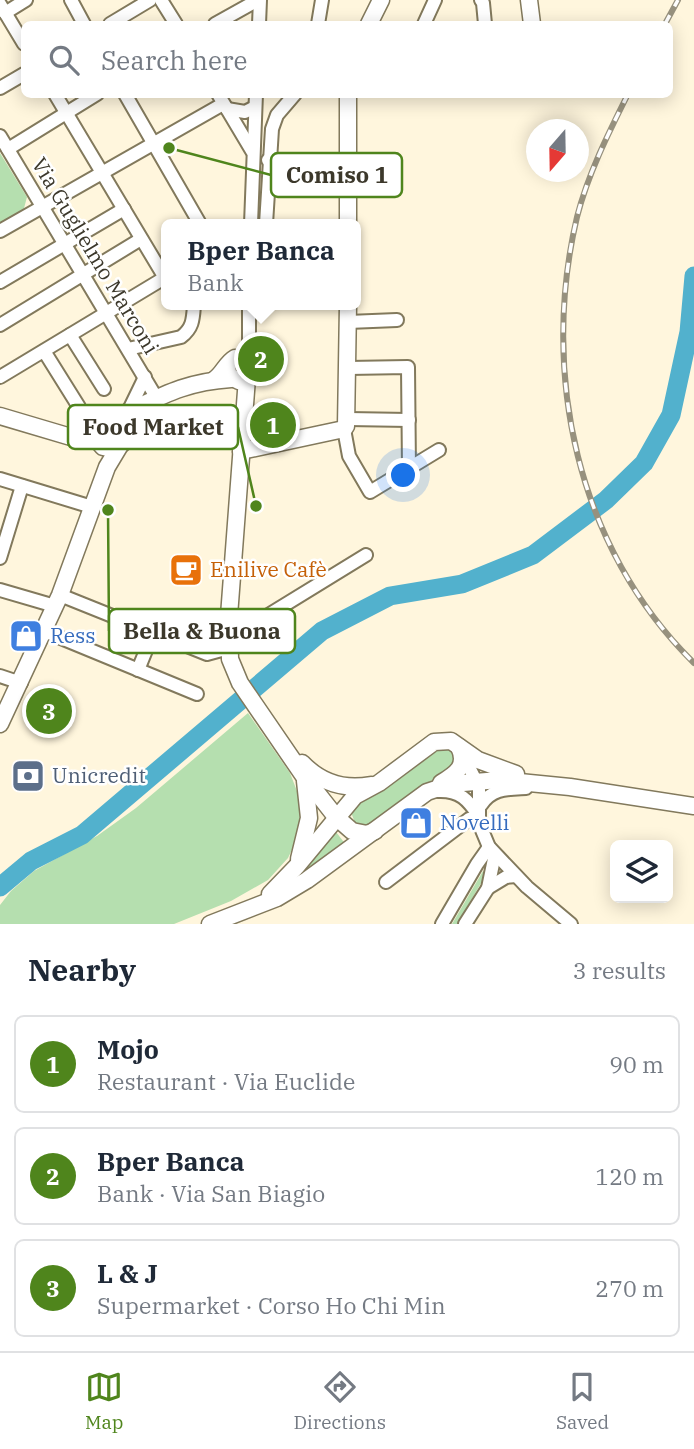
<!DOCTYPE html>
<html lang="en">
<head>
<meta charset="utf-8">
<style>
  body { margin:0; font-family:"IBM Plex Serif",serif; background:#f6f6f7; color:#1f2937 }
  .controls { position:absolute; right:21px; bottom:21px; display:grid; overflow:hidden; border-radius:10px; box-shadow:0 4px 18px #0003 }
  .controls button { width:63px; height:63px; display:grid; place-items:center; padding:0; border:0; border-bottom:2px solid #e0e1e3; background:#fff; color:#1f2937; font:35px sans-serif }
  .compass { position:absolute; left:526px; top:119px; width:63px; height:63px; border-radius:50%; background:#fff; box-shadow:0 4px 18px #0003; rotate:200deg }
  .you { position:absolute; left:404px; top:476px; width:24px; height:24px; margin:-18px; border:5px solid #fff; border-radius:50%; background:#1a73e8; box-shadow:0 0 0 10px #1a73e833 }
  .badge { display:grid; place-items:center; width:46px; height:46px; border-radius:50%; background:#4f851c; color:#fff; font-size:23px; font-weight:700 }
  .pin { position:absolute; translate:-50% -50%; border:4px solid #fff; box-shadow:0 2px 7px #0006 }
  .popup { position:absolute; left:161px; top:219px; width:200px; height:91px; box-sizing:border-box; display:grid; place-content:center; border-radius:10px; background:#fff; filter:drop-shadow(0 2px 5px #0005); font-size:23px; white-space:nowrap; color:#747a83 }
  .popup b { font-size:26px; color:#1f2937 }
  .popup::after { content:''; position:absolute; left:50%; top:100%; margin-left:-14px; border:14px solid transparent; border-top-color:#fff }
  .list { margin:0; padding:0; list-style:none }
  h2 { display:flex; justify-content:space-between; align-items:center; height:91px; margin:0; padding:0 28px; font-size:30px }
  h2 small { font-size:23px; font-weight:400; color:#747a83 }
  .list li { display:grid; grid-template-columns:46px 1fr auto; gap:21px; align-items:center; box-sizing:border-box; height:98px; margin:0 14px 14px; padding:0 14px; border:2px solid #e0e1e3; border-radius:10px }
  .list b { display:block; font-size:26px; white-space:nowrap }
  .list p { margin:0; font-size:23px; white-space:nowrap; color:#747a83 }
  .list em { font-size:23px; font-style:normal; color:#747a83 }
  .icon { flex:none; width:38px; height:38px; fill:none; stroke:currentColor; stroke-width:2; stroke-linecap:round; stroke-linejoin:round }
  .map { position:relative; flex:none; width:694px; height:924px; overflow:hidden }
  .search { position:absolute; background:#fff; box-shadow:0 4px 18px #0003; left:21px; right:21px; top:21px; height:77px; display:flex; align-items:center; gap:18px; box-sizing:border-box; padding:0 24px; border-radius:10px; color:#747a83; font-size:26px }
  .sheet { height:427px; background:#fff }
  nav { display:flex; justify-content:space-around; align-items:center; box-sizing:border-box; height:98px; border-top:2px solid #e0e1e3; background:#fff; font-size:19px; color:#747a83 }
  nav a { display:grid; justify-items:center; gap:4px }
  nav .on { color:#4f851c }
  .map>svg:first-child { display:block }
  .green { fill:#b5dfaf }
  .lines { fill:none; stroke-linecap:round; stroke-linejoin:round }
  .river { stroke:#52b1cd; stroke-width:19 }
  .minor-casing { stroke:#82795c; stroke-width:16 }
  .major-casing { stroke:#82795c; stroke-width:19 }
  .minor { stroke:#fff; stroke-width:12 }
  .major { stroke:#fff; stroke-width:16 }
  .rail-casing { stroke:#97917e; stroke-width:6 }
  .rail { stroke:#fff; stroke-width:3.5; stroke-dasharray:10; stroke-linecap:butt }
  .labels { text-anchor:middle; stroke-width:5; stroke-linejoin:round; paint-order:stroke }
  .street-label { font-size:21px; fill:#3c382b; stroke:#fff }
  .food-label { font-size:21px; fill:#c56008; stroke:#fff; text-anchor:start }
  .shop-label { font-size:21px; fill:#366cbe; stroke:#fff; text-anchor:start }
  .service-label { font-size:21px; fill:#4e5e75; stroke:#fff; text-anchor:start }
  .leader { fill:none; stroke:#4f851c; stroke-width:2.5 }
  .callout-dot { fill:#4f851c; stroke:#fff; stroke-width:2.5 }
  .callout { fill:#fff; stroke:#4f851c; stroke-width:2.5 }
  .callout-label { font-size:23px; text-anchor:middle; font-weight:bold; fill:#3c382b }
</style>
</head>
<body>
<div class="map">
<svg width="694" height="924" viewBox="0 0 694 924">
  <rect width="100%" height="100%" fill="#fff6dd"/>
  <g class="green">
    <polygon points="0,153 27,197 23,212 0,225"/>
    <polygon points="248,713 290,773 300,799 300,826 297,839 288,858 268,880 231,901 174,924 0,924 0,905 11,891 34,871 97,836 136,808"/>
    <polygon points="446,748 452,752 456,759 449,771 429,782 366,827 355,823 351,812 361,798 375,795 398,780 438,750"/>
    <polygon points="333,828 346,845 296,878"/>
    <polygon points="483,871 487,873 457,924 452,924"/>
  </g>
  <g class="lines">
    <polyline class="river" points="0,887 31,861 82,835 322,631 390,596 462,584 533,555 606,500 644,463 671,415 689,332 694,276"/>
    <defs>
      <g id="minor">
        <polyline points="71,0 84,24"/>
        <polyline points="161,0 176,24"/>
        <polyline points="481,0 483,3 485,24"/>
        <polyline points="0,4 24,44"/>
        <polyline points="5,13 26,0"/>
        <polyline points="110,24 150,0"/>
        <polyline points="215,24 258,0"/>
        <polyline points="259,24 260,0"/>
        <polyline points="318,24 322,0"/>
        <polyline points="424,24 435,0"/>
        <polyline points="0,88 24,74"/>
        <polyline points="55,94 165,278"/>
        <polyline points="125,94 200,224"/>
        <polyline points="218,94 252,151"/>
        <polyline points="227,109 245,112 255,107"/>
        <polyline points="0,136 156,397"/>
        <polyline points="8,149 97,94"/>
        <polyline points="268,160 348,162"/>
        <polyline points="251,224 256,94"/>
        <polyline points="266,224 272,129 277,115 295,94"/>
        <polyline points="0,231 223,104"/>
        <polyline points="0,282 124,209"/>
        <polyline points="348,322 397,320"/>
        <polyline points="0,325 141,239"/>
        <polyline points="70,335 104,389"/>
        <path d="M 128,349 L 181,337 C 193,328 193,319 194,305"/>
        <polyline points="44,351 79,407"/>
        <polyline points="249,364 249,305"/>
        <polyline points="348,368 408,367 409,469"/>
        <polyline points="0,377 166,277"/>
        <polyline points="128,412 145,377"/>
        <polyline points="348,419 409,420"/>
        <polyline points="344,429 349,456 370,492 439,450"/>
        <polyline points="0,479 92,507"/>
        <polyline points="0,558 22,486"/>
        <polyline points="0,590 55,606"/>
        <polyline points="60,595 207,654 229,648"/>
        <polyline points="44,631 197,694"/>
        <polyline points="229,633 257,622 366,555"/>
        <polyline points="138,670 153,633"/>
        <polyline points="0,676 21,683"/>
        <polyline points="461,751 479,787 479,823 489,847 527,887 571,924"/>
        <path d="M 438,791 C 460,790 468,800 479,816"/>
        <path d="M 481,805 C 492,788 507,789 526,788"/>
        <polyline points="386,882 469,819 479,816"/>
        <polyline points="488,888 506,877 516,876"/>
        <polyline points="442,924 477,864 489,847"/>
        <polyline points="465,924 488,888 495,854"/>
      </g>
      <g id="major">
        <polyline points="529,0 532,24"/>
        <polyline points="369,24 381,0"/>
        <polyline points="348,94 348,224"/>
        <polyline points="247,378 229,616 230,659 240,683 303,775 336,817 352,831 367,834 375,831"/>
        <path d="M 214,380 C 223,374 226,363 235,358 L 246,361 L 250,372 L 247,378 L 239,381 L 229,376 L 227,368"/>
        <polyline points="0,416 81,440"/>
        <path d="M 113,419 C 157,399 181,382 231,379"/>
        <path d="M 72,437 C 78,437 84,437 89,434 C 102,427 114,405 126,431 L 123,443 L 113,449 L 103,447 L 96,439 L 97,427"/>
        <polyline points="241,451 344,429 346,426 348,305"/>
        <polyline points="0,724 60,595 107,467 119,447"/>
        <path d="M 302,763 C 321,783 345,790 371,785"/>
        <path d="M 441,783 C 456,774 468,766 459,747"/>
        <polyline points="299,859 309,818 305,781"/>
        <polyline points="270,894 297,866 355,796 379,783 434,742 451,741 478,760 516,774"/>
        <polyline points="210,924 277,898 307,880 427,792 451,784 499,780 570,787 694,806"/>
      </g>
    </defs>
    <use href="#minor" class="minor-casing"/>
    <use href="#major" class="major-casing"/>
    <use href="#minor" class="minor"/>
    <use href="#major" class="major"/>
    <defs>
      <g id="rail">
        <polyline points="665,24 678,0"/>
        <path d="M 628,94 C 608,134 588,174 577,217 C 540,374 577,548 694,663"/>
      </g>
    </defs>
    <use href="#rail" class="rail-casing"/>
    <use href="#rail" class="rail"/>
  </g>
  <defs>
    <symbol id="cafe-square" viewBox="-11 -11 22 22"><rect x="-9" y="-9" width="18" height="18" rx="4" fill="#e8710a" stroke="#fff"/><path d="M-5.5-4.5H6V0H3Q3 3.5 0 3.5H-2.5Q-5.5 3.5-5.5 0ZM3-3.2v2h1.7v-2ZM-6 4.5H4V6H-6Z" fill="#fff"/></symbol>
    <symbol id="shop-square" viewBox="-11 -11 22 22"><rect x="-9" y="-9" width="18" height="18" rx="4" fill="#3f7fe0" stroke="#fff"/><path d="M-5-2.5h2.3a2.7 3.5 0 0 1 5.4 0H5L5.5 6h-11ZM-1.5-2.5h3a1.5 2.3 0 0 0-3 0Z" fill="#fff"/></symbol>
    <symbol id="bank-square" viewBox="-11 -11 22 22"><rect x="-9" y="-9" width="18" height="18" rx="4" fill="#5c6f8a" stroke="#fff"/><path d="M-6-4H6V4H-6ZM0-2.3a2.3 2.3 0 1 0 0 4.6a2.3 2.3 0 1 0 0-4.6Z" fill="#fff"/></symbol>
  </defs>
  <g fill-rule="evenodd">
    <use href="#cafe-square" x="167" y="551" width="38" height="38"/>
    <use href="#shop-square" x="7" y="617" width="38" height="38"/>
    <use href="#bank-square" x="9" y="757" width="38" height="38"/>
    <use href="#shop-square" x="397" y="804" width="38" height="38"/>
  </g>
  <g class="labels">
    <g class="street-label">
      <text transform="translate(95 256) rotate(59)" y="7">Via Guglielmo Marconi</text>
    </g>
    <g class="food-label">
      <text x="210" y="577">Enilive Cafè</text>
    </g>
    <g class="shop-label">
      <text x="50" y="643">Ress</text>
      <text x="440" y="830">Novelli</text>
    </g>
    <g class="service-label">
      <text x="52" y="783">Unicredit</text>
    </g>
  </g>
  <path class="leader" d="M169 148L271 175M256 506L238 427M108 510L109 631"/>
  <g class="callout-dot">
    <circle cx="169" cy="148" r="7"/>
    <circle cx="256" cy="506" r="7"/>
    <circle cx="108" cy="510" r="7"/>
  </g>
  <g class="callout">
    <rect x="271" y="153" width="131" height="44" rx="7"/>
    <rect x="68" y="405" width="170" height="44" rx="7"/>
    <rect x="109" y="609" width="186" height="44" rx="7"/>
  </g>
  <g class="callout-label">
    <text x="337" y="183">Comiso 1</text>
    <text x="153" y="435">Food Market</text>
    <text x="202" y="639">Bella &amp; Buona</text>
  </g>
</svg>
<div class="controls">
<button><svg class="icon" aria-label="layers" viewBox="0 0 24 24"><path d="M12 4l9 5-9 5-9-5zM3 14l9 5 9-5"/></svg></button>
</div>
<svg class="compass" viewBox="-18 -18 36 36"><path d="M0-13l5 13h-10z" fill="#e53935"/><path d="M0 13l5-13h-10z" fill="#747a83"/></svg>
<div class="you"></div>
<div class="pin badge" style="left:273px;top:425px">1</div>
<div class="pin badge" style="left:261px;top:359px">2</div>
<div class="popup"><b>Bper Banca</b>Bank</div>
<div class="pin badge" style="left:49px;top:711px">3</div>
<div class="search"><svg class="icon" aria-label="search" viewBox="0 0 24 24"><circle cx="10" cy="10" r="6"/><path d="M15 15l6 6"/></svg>Search here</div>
</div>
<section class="sheet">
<h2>Nearby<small>3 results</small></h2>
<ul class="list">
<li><span class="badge">1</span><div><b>Mojo</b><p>Restaurant · Via Euclide</p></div><em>90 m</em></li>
<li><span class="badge">2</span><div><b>Bper Banca</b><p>Bank · Via San Biagio</p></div><em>120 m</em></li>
<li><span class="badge">3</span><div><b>L &amp; J</b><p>Supermarket · Corso Ho Chi Min</p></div><em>270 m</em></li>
</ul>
</section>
<nav>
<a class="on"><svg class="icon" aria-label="map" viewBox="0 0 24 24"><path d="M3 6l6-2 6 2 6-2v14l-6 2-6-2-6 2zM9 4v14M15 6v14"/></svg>Map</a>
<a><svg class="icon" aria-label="directions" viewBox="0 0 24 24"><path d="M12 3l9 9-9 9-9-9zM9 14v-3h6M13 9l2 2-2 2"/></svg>Directions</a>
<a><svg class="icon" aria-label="saved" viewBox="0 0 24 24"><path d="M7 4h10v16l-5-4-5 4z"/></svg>Saved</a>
</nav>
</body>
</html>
